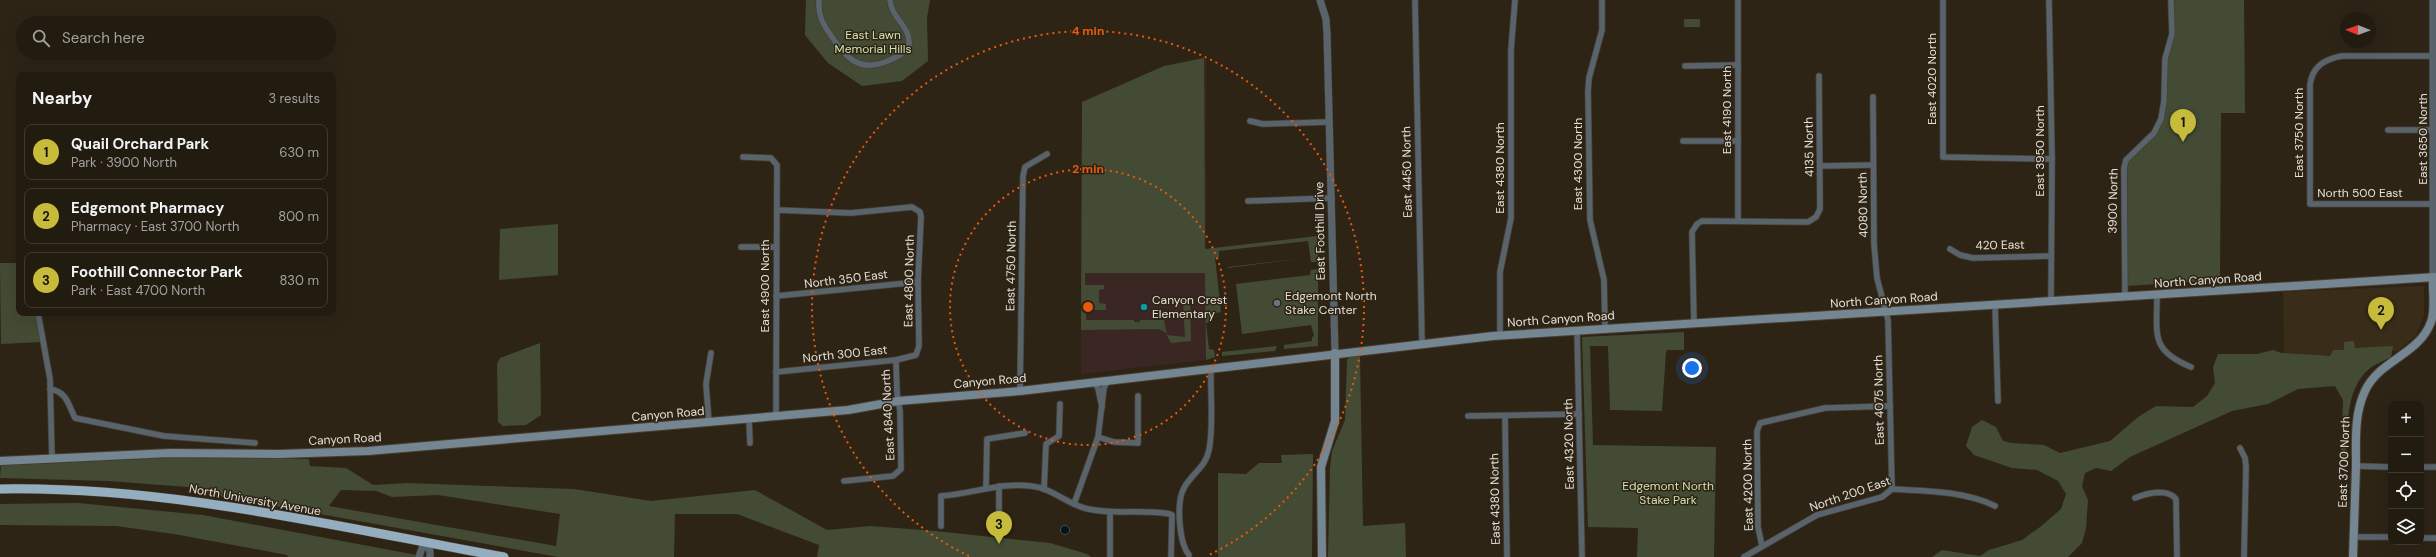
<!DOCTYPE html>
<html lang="en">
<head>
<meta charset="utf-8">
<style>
  body { margin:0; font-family:"DM Sans",sans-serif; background:#2a2419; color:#f1f3f6 }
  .controls { position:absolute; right:12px; bottom:12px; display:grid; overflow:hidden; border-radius:8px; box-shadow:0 4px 16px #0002 }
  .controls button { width:36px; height:36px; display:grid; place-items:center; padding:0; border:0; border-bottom:1px solid #3f3930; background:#221b10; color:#f1f3f6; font:20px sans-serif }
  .compass { position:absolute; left:2340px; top:12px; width:36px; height:36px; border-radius:50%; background:#221b10; box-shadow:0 4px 16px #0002; rotate:271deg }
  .you { position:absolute; left:1692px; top:368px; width:14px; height:14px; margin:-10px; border:3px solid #fff; border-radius:50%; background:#1a73e8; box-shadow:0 0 0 6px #1a73e833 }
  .badge { display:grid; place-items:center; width:26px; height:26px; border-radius:50%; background:#c7bb3b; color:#111; font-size:13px; font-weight:700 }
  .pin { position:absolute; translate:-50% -33px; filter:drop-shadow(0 1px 2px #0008) }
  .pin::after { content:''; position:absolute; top:21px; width:14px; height:12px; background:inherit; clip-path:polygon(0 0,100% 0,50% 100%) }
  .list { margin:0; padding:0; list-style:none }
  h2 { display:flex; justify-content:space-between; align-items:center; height:52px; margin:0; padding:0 16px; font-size:17px }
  h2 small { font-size:13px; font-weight:400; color:#a2a19f }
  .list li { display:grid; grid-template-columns:26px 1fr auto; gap:12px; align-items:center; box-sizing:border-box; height:56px; margin:0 8px 8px; padding:0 8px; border:1px solid #3f3930; border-radius:8px }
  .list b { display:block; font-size:15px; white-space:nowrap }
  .list p { margin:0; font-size:13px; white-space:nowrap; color:#a2a19f }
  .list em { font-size:13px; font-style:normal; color:#a2a19f }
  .icon { flex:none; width:22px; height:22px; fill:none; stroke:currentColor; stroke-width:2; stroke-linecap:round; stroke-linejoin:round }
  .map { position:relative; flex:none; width:2436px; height:557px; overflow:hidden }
  .search { position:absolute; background:#221b10; box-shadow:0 4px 16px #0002; left:16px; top:16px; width:320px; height:44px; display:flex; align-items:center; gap:10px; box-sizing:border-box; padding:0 14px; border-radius:22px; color:#a2a19f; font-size:15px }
  .panel { position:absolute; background:#221b10; box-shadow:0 4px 16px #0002; left:16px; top:72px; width:320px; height:244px; border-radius:8px }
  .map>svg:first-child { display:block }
  .built { fill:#392c18 }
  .education { fill:#3a2724 }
  .green { fill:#444b34; fill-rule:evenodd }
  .water { fill:#00151c; stroke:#455254 }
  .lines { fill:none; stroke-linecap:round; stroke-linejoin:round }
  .minor-casing { stroke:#473e31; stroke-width:7 }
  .tertiary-casing { stroke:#473e31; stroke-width:8 }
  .secondary-casing { stroke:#473e31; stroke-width:10 }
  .trunk-casing { stroke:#473e31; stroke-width:10 }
  .minor { stroke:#58636b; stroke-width:5.5 }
  .tertiary { stroke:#58636b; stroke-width:7 }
  .secondary { stroke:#758693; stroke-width:8 }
  .trunk { stroke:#94adbf; stroke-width:9 }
  .ring { fill:none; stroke:#e8590c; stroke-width:2; stroke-dasharray:2 4 }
  .worship-dot { fill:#6b7280; stroke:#2d2416; stroke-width:1.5 }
  .culture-dot { fill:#0f9aa8; stroke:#2d2416; stroke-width:1.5 }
  .labels { text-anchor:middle; stroke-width:3; stroke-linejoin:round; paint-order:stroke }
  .park-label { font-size:12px; fill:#d2e2ad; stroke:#2d2416 }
  .street-label { font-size:12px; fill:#e6e0d7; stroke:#2d2416 }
  .poi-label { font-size:12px; fill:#e6e0d7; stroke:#2d2416; text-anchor:start }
  .centre { fill:#e8590c; stroke:#2d2416; stroke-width:2 }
  .ring-label { font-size:12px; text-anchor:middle; font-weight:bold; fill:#e8590c; stroke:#2d2416; stroke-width:3; stroke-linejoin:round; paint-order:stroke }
</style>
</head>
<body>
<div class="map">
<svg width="2436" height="557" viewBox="0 0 2436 557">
  <rect width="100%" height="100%" fill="#2d2416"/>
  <polygon class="built" points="2424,286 2424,316 2417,334 2398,351 2284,359 2283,292"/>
  <polygon class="education" points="1206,58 1206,360 1081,374 1082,102 1164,66"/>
  <g class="green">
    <polygon points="806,0 930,0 927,18 928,61 902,81 862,86 828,63 805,35"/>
    <polygon points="2173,0 2244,0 2245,113 2221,113 2220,280 2126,286 2125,167 2127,160 2162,119 2166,60 2173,34"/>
    <rect x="1684" y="19" width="16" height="8"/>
    <polygon points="1204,58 1205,249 1317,236 1318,262 1311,262 1308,241 1219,251 1219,257 1215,258 1221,312 1210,314 1211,322 1206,323 1209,349 1214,350 1215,357 1206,360 1205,273 1085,273 1085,285 1104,285 1104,289 1099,290 1099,303 1106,304 1106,310 1086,310 1086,320 1134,320 1134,322 1140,322 1140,320 1164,320 1167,335 1185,337 1183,298 1190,298 1191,341 1171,343 1165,332 1158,329 1081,330 1082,102 1164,66"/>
    <polygon points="558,224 558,275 499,280 500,229"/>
    <polygon points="1305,258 1228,268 1228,267"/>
    <polygon points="0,263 19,263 19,313 35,313 41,342 1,344"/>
    <polygon points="1318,269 1318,346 1284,349 1284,345 1312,341 1312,337 1314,336 1311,325 1242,334 1236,284 1310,275 1311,270"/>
    <polygon points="1684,332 1684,350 1667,350 1666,352 1662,411 1610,410 1608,346 1590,346 1593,445 1716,447 1714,557 1637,557 1638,528 1588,527 1582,337"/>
    <path d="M 2354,341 L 2355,348 L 2393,346 L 2391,357 C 2384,361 2375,364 2369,369 C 2345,390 2348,427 2346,456 L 2341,456 L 2343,400 L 2335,386 L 2298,389 L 2268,404 L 2232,411 L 2130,457 L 2111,471 L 2096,468 L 2085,473 L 2082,486 L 2088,500 L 2086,528 L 2082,543 L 2068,557 L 1932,557 L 1942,550 L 1980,556 L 1989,550 L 2022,540 L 2040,527 L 2061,509 L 2066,494 L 2058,481 L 2037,470 L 2012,468 L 1974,455 L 1966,446 L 1972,427 L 1982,420 L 1996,427 L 2003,441 L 2012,443 L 2044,445 L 2060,453 L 2110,441 L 2138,417 L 2156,406 L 2193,407 L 2207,396 L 2215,383 L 2213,367 L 2218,354 L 2257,354 L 2273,350 L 2282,353 L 2330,356 L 2333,350 L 2344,350 L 2344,342 Z"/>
    <polygon points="540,343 541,415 526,425 503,426 498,422 497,364 500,358"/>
    <polygon points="1277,346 1275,351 1222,356 1222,352"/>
    <polygon points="1350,356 1360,356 1363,526 1405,523 1406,557 1328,557 1330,468 1332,451 1345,420 1347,360"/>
    <polygon points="1313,454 1312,557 1218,557 1218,473 1246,474 1259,463 1282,463 1281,455"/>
    <path d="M 190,457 L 309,459 L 310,466 L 346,468 L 373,485 L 407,483 L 574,489 L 651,501 L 755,490 L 827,530 L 870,526 L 935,531 L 1050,543 L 1087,554 L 1091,557 L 817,557 L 819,545 L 737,514 L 675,514 L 674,557 L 558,557 L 209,494 L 201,488 L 108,481 L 0,478 L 1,465 ZM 341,490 L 376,491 L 392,497 L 438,495 L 560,514 L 556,546 L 329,506 Z"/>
    <polygon points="78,503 203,515 427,557 288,557 287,555 174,534 116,526 0,525 0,504"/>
  </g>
  <circle class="water" cx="1065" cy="530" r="4.5"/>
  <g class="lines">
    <defs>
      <g id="minor">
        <path d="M 819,0 C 818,14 822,23 830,34 C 845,58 860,74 890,60 C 899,56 905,53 909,45 C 911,26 891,18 890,0"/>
        <polyline points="1415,0 1422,343"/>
        <polyline points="1602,0 1602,30 1589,78 1588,91 1590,220 1604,280 1605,329"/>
        <polyline points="1738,0 1738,221"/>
        <polyline points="1943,0 1943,157 2052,159"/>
        <polyline points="2049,0 2052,159 2051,301"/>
        <path d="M 2433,56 L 2342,56 C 2324,59 2312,67 2310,85 L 2310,204 L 2434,204"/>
        <polyline points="1685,66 1738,65"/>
        <polyline points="1873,97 1874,244 1877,278 1888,320 1892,489"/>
        <polyline points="1250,121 1263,124 1329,122"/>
        <polyline points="2388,130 2433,130"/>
        <polyline points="1683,141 1738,141"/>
        <polyline points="743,157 771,158 777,165 776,417"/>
        <polyline points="1820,166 1873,165"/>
        <polyline points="1248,201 1332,198"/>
        <polyline points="741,247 776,247"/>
        <polyline points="1950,249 1960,255 1973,258 2051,256"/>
        <path d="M 2157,295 C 2157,335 2150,350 2191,367"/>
        <polyline points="776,296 918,282"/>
        <polyline points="2125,297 2124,168 2126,160 2154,133 2161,119 2164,101 2165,59 2172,34 2171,0"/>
        <polyline points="1995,305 1998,401"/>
        <polyline points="38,313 50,379 52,458"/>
        <polyline points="1694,324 1692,232 1697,224 1702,221 1808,222 1816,217 1820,209 1819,76"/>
        <polyline points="1577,330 1582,557"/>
        <polyline points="1500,335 1500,272 1511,218 1511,50 1515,0"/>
        <polyline points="776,372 896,360 916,355 919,346 918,282 921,217 920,212 912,207 851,213 777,210"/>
        <polyline points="1094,382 1098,388 1102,407"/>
        <path d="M 50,389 C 67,392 68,404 75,418 L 164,436 L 255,443"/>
        <polyline points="1020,391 1023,176 1025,167 1047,154"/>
        <polyline points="1468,416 1579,414"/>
        <polyline points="1505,416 1507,557"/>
        <polyline points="749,419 750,443"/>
        <polyline points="709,423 706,384 711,353"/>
        <polyline points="1098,437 1114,442 1138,443 1138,396"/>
        <polyline points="2240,448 2245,458 2246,467 2244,557"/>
        <polyline points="2356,466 2391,467"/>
        <polyline points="2421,467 2436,467"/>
        <polyline points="844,481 893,476 901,469 900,411 897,393 896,360"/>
        <polyline points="986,487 987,439 1025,433"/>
        <polyline points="1044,489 1046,444 1059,436 1060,404"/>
        <path d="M 2135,498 C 2147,493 2168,488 2176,499 L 2177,557"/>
        <polyline points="1074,504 1098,437 1104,388 1108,380"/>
        <path d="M 941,526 L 941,496 C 972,494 1000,482 1031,486 C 1052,488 1068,505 1088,509 C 1115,515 1143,509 1170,514 L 1172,515 L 1171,557"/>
        <polyline points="999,532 999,486"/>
        <polyline points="2354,537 2391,537"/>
        <polyline points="2421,538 2436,538"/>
        <polyline points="1762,546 1758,527 1757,431 1760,423 1825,408 1890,406"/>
        <path d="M 1189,555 C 1179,543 1176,502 1184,488 C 1191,474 1206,467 1209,450 C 1214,425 1210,395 1211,368"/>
        <polyline points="1110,557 1110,512"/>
        <path d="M 1744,557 L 1817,515 L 1882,497 L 1892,489 C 1925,491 1965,491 1995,506"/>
      </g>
      <g id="tertiary">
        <polyline points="1320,0 1326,19 1327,34 1335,353"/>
        <polyline points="2433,277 2433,0"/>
        <polyline points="424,542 430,551 430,557"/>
        <polyline points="419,557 424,542"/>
      </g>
      <g id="secondary">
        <polyline points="0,461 170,453 279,454 368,451 848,410 898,401 1020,391 1493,336 2436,277"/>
        <polyline points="1322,557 1321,467 1335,421 1335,353"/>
        <path d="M 2353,557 C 2354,527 2355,496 2356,466 C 2356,441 2354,414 2365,391 C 2379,360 2419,355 2431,322 C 2436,308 2432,292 2433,277"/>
      </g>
      <path id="trunk" d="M 0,489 C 171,486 337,527 504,557"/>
    </defs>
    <use href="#minor" class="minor-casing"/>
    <use href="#tertiary" class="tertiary-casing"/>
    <use href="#secondary" class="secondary-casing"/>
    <use href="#trunk" class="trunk-casing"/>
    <use href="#minor" class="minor"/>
    <use href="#tertiary" class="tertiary"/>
    <use href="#secondary" class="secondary"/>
    <use href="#trunk" class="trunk"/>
  </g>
  <g class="ring">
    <circle cx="1088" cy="307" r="138"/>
    <path d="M969 556A276 276 0 1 1 1207 556"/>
  </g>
  <circle class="worship-dot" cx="1277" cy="303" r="4"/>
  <circle class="culture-dot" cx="1144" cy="307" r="4"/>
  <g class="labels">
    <g class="park-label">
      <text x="873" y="39">East Lawn<tspan x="873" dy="14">Memorial Hills</tspan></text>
      <text x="1668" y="490">Edgemont North<tspan x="1668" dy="14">Stake Park</tspan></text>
    </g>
    <g class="street-label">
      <text transform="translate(1932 79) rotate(-90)" y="4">East 4020 North</text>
      <text transform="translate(1727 110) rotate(-90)" y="4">East 4190 North</text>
      <text transform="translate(2299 133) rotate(-90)" y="4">East 3750 North</text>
      <text transform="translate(2423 139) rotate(-90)" y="4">East 3650 North</text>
      <text transform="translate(1809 147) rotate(-91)" y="4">4135 North</text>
      <text transform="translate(2040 151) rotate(-90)" y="4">East 3950 North</text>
      <text transform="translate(1578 164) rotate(-90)" y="4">East 4300 North</text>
      <text transform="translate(1500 168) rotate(-90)" y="4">East 4380 North</text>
      <text transform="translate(1407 172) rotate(-91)" y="4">East 4450 North</text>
      <text x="2360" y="197">North 500 East</text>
      <text transform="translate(2113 201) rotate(-89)" y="4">3900 North</text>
      <text transform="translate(1863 205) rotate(-91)" y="4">4080 North</text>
      <text transform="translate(1320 231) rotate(-91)" y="4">East Foothill Drive</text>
      <text transform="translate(2000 245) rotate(-1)" y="4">420 East</text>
      <text transform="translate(1011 266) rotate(-89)" y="4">East 4750 North</text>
      <text transform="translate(846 279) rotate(-7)" y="4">North 350 East</text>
      <text transform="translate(2208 280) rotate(-4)" y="4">North Canyon Road</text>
      <text transform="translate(909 281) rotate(-89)" y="4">East 4800 North</text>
      <text transform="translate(765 286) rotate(-90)" y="4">East 4900 North</text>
      <text transform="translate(1884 300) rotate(-4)" y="4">North Canyon Road</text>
      <text transform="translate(1561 319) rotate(-4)" y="4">North Canyon Road</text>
      <text transform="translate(845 354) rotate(-6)" y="4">North 300 East</text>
      <text transform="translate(990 381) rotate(-5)" y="4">Canyon Road</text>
      <text transform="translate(1879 400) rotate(-91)" y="4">East 4075 North</text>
      <text transform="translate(668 414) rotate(-5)" y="4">Canyon Road</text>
      <text transform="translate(888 415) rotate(-93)" y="4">East 4840 North</text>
      <text transform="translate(345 439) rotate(-3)" y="4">Canyon Road</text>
      <text transform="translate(1569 444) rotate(-91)" y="4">East 4320 North</text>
      <text transform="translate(2344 462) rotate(-88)" y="4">East 3700 North</text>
      <text transform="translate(1748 485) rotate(-91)" y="4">East 4200 North</text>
      <text transform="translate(1850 494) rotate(-19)" y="4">North 200 East</text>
      <text transform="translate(1495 499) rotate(-91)" y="4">East 4380 North</text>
      <text transform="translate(255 500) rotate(10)" y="4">North University Avenue</text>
    </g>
    <g class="poi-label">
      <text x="1285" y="300">Edgemont North<tspan x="1285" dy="14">Stake Center</tspan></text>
      <text x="1152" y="304">Canyon Crest<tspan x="1152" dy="14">Elementary</tspan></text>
    </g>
  </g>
  <circle cx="1088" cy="307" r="6" class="centre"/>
  <g class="ring-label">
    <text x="1088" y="35">4 min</text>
    <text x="1088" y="173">2 min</text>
  </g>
</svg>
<div class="controls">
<button>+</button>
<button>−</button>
<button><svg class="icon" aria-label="locate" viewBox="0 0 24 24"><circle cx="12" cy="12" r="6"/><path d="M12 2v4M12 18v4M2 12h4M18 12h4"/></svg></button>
<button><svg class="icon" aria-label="layers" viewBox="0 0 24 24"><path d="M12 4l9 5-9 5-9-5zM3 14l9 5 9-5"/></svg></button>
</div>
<svg class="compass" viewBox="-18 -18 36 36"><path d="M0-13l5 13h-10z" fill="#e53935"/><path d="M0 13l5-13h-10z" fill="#a2a19f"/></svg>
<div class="you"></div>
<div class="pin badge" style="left:2183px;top:142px">1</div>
<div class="pin badge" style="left:2381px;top:330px">2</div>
<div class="pin badge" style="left:999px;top:544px">3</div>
<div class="search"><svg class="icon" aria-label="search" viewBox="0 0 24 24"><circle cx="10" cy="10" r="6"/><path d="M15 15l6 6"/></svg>Search here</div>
<section class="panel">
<h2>Nearby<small>3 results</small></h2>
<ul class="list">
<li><span class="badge">1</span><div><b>Quail Orchard Park</b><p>Park · 3900 North</p></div><em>630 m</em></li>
<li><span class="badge">2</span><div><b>Edgemont Pharmacy</b><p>Pharmacy · East 3700 North</p></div><em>800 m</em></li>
<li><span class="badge">3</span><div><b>Foothill Connector Park</b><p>Park · East 4700 North</p></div><em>830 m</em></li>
</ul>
</section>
</div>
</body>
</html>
